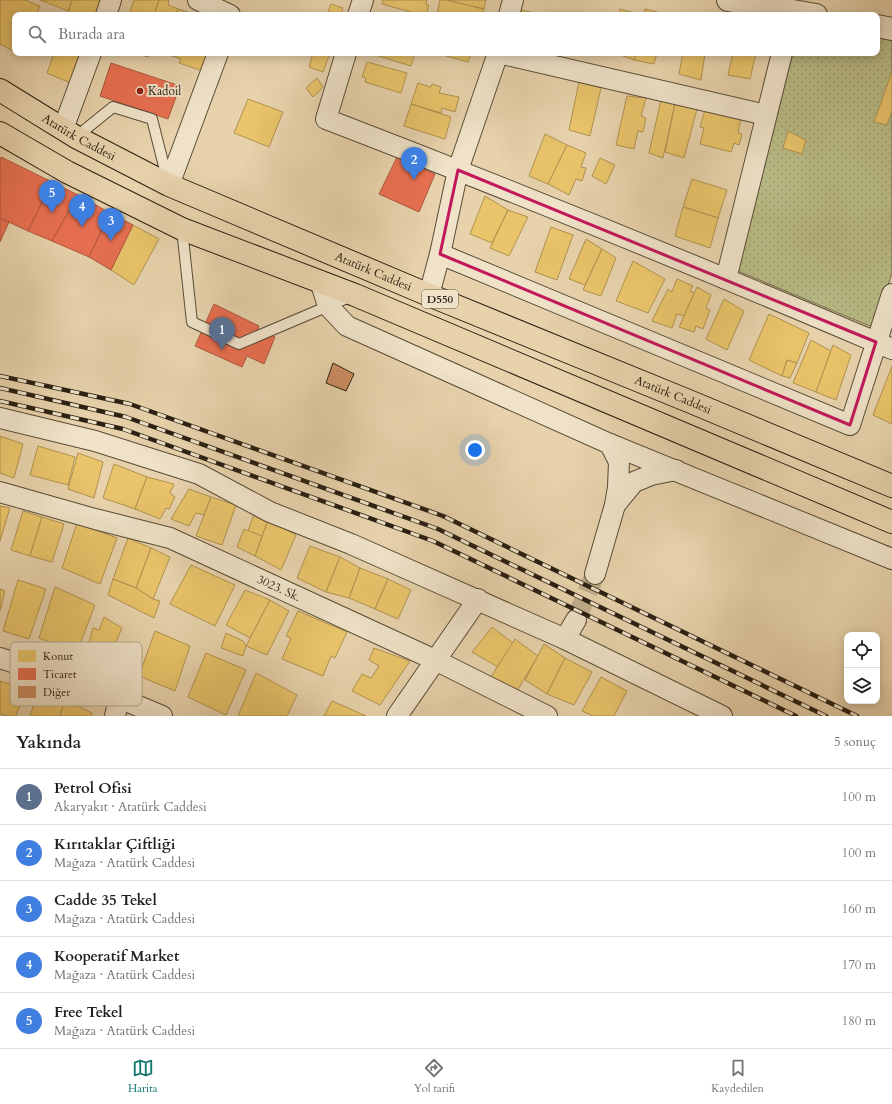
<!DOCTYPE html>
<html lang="tr">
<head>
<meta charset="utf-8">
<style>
  body { margin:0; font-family:Cardo,serif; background:#f2f2f2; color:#202124 }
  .controls { position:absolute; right:12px; bottom:12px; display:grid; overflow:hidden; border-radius:8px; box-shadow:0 2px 10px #0003 }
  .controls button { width:36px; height:36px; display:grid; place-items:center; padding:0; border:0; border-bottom:1px solid #e0e0e0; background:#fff; color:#202124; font:20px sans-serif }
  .you { position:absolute; left:475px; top:450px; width:14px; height:14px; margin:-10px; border:3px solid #fff; border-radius:50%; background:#1a73e8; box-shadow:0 0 0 6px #1a73e833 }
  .badge { display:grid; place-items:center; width:26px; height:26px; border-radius:50%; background:#0f766e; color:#fff; font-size:13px; font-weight:700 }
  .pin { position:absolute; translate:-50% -33px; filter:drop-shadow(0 1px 2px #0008) }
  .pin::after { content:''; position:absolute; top:21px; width:14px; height:12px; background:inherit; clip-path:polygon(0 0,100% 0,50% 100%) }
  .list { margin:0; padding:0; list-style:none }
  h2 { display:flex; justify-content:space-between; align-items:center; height:52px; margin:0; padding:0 16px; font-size:17px }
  h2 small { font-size:13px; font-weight:400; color:#757577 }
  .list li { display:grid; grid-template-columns:26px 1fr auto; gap:12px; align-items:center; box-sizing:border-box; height:56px; padding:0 16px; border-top:1px solid #e0e0e0 }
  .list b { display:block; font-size:15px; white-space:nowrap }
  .list p { margin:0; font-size:13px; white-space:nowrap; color:#757577 }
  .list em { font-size:13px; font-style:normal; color:#757577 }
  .icon { flex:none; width:22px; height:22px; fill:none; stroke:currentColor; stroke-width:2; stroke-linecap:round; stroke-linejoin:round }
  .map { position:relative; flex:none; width:892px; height:716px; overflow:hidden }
  .search { position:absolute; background:#fff; box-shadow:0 2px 10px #0003; left:12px; right:12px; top:12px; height:44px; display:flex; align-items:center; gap:10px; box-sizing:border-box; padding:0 14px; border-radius:8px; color:#757577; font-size:15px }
  .sheet { height:332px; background:#fff }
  nav { display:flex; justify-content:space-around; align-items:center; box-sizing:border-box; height:56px; border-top:1px solid #e0e0e0; background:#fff; font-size:11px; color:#757577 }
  nav a { display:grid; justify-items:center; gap:2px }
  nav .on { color:#0f766e }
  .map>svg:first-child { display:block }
  .grass { fill:url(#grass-dots); stroke:#726d4c }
  .homes { fill:#e9c46a; stroke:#b09250 }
  .shops { fill:#e76f51; stroke:#ae573e }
  .building { fill:#cc8e63; stroke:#2a1f12 }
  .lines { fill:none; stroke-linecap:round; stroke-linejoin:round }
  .minor-tunnel { stroke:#c1ae8c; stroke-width:20; stroke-dasharray:20 10; stroke-linecap:butt }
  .service-casing { stroke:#594c38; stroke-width:12 }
  .minor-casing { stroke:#594c38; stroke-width:22 }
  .tertiary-casing { stroke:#594c38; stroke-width:24 }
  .trunk-casing { stroke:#2a1f12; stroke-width:24 }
  .service { stroke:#efe2c8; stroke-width:10 }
  .minor { stroke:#efe2c8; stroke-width:20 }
  .tertiary { stroke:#efe2c8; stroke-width:22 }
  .trunk { stroke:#e7d2ab; stroke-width:22 }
  .rail-casing { stroke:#2a1f12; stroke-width:4.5 }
  .rail { stroke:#efe2c8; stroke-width:3; stroke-dasharray:9; stroke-linecap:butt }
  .marked { fill:none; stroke:#c2185b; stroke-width:3; stroke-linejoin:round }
  .poi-dot { fill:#8f2418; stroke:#efe2c8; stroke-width:1.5 }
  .labels { text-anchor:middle; stroke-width:4; stroke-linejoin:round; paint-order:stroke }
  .shield { fill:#efe2c8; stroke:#655a49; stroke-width:1 }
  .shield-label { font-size:11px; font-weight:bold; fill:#2a1f12 }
  .poi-label { font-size:12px; fill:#2a1f12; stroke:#efe2c8; text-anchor:start }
  .street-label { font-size:12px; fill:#2a1f12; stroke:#efe2c8 }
  .key { fill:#efe2c8; stroke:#b4a891; stroke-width:1 }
  .key-label { font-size:11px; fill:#2a1f12 }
</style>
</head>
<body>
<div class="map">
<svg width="892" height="716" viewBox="0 0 892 716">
  <defs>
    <pattern id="grass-dots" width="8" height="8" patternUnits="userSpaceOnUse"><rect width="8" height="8" fill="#b9bb86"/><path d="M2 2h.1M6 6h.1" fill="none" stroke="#9fa073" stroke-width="1.8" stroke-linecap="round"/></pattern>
  </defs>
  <rect width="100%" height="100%" fill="#e7d2ab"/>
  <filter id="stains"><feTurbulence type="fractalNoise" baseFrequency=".005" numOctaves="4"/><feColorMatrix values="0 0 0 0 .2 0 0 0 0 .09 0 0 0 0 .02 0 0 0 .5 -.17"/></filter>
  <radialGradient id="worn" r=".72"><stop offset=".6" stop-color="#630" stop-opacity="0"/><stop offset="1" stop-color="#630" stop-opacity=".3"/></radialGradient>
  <polygon class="grass" points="877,36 892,39 892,274 872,327 733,269 793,53 877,53"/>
  <g class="homes">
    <polygon points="0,0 25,0 40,6 36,15 15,15 15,52 0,44"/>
    <polygon points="40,0 72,0 68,11"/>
    <polygon points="72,0 100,0 99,3 103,4 99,15 67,15"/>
    <polygon points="134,0 159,0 154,15 129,15"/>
    <polygon points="159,0 169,0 168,5 178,9 176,15 154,15"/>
    <polygon points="383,0 427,0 426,5 429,5 426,15 421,15 382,4"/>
    <polygon points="440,0 447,0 484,9 482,15 437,15"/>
    <polygon points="447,0 486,0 484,9"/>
    <polygon points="331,4 343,8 341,15 327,15"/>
    <polygon points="178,9 197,15 176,15"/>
    <polygon points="620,9 642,15 619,15"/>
    <polygon points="645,9 665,14 665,15 644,15"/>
    <polygon points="522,10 542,15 521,15"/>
    <polygon points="54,53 86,53 75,85 47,73"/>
    <polygon points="135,53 150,53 148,57"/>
    <polygon points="164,53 210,53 203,71 179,63 181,59"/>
    <polygon points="313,53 321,53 329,56 323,72 309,67"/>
    <polygon points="369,53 415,53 411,66"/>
    <polygon points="447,53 471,53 468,62 446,56"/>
    <polygon points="615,53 636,53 634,60"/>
    <polygon points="636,53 657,53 654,64 634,60"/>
    <polygon points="683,53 705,53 701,80 679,74"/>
    <polygon points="733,53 756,53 750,79 728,75"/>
    <polygon points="367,62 407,73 401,93 365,82 366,78 362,77"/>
    <polygon points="892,72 892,111 887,125 874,122"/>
    <polygon points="317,78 323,87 313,97 306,88"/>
    <polygon points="579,82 601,88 590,136 569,130"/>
    <polygon points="418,83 431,87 432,84 441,87 439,93 459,97 455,112 442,108 441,113 411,104"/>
    <polygon points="627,96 646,98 641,116 646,118 643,132 638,131 634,149 616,145"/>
    <polygon points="248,99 283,112 269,147 234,133"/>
    <polygon points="661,100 675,104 663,158 649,153"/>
    <polygon points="411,104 451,117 445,139 404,126"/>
    <polygon points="675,104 697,109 684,158 665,152"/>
    <polygon points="705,110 741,117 738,133 742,134 739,145 734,143 731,152 700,144 704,128 700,127"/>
    <polygon points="788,131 806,140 802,154 783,148"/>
    <polygon points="545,134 567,145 548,184 529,176"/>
    <polygon points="567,145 586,153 581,167 586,168 582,181 576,179 569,195 548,184"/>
    <polygon points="600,158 615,165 606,184 592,176"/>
    <polygon points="692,179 727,190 718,218 683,207"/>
    <polygon points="485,196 508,210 492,243 470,234"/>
    <polygon points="683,207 718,218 710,248 675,236"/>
    <polygon points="508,210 528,217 509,256 490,248"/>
    <polygon points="133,225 159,239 134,285 111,270"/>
    <polygon points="551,227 573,235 557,280 535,272"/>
    <polygon points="586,239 602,249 585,285 569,279"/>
    <polygon points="602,249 616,258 601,296 583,290"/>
    <polygon points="633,261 665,279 648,313 616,301"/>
    <polygon points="677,279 693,286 690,291 695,293 684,316 677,314 672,328 652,321 668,289 672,292"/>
    <polygon points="697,287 711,295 706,308 710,310 703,329 696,326 694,332 679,327"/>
    <polygon points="724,299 744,311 727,350 706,339"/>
    <polygon points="769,314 809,333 797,363 787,360 782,376 749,360"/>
    <polygon points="811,340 831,351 816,392 793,383"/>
    <polygon points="833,345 851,355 836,400 816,392"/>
    <polygon points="787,360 797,363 790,378 782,376"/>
    <polygon points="892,366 892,424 873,415"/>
    <polygon points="0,436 23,444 14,478 0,473"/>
    <polygon points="38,446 75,457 68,485 30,475"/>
    <polygon points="78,453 103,462 94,498 68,489"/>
    <polygon points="114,464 147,477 135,509 103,498"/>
    <polygon points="147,477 174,484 170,493 175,497 169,509 166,508 160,519 135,509"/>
    <polygon points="189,489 211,497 204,515 196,513 189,526 171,519"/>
    <polygon points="211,497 236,505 222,545 196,536"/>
    <polygon points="0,506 10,508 0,541"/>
    <polygon points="23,511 42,517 30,556 11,550"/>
    <polygon points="254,514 268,520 262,536 248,531"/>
    <polygon points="42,517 64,524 52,562 30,556"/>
    <polygon points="268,520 296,535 281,570 255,556"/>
    <polygon points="77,523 117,538 100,584 62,568"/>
    <polygon points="244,529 262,536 255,556 237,547"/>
    <polygon points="128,538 151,548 136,588 113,579"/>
    <polygon points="310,546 340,557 326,592 297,578"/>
    <polygon points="151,548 170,557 153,599 136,588"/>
    <polygon points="340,557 360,568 349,598 326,592"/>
    <polygon points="191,565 235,585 215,626 170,604"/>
    <polygon points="360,568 388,579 375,609 349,598"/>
    <polygon points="113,579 136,588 153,599 160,601 154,618 108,595"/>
    <polygon points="388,579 411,590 398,619 375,609"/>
    <polygon points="18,580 46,589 29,639 3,631"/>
    <polygon points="55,587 95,605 77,652 39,638"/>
    <polygon points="0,589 5,591 0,611"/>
    <polygon points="245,590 270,600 250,638 226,625"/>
    <polygon points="270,600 289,611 267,655 246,646"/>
    <polygon points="298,611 347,632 335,658 331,656 323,676 282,659 291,638 286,636"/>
    <polygon points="104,617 122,628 105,667 88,660 96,644 89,642 93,628 99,630"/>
    <polygon points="492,627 513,643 498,667 472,652"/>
    <polygon points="155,631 190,646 175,691 139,676"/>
    <polygon points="226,633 243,641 246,646 243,656 221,648"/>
    <polygon points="515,639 538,656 514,696 489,680"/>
    <polygon points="544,644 565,658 547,694 525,680"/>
    <polygon points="374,648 410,661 380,705 352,691 362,674 371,678 379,666 369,660"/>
    <polygon points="206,653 246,670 226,715 188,697"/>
    <polygon points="565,658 592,672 574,705 547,694"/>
    <polygon points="256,673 297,695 287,716 238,716"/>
    <polygon points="601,677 627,691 614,716 593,716 582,711"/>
    <polygon points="0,681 26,689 16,716 8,716 0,714"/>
    <polygon points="38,693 65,700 60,716 30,716"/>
    <polygon points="65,700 92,713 92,716 60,716"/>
    <polygon points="332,701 366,716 324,716"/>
  </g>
  <g class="shops">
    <polygon points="111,63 180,86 168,119 100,96"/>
    <polygon points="1,157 52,182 28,231 0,218 0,159"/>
    <polygon points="397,157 435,174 419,212 379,194"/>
    <polygon points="52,182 78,195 52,241 28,231"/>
    <polygon points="78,195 110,213 89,257 52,241"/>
    <polygon points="110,213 133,225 111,270 89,257"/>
    <polygon points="0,218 9,222 0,242"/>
    <polygon points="214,304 259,326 258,329 275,337 264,364 247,356 242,367 195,346"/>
  </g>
  <polygon class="building" points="333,363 354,374 346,391 326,383"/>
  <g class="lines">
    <polyline class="minor-tunnel" points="576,620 595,574"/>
    <defs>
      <g id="service">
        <polyline points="76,137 113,107 152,119 168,182"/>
        <polyline points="182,229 192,322 239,344 352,296"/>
      </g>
      <g id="minor">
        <polyline points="198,0 230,15"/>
        <polyline points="106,15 111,0"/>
        <polyline points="358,15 363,0"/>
        <polyline points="509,15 513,0"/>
        <path d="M 346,53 L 326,119 C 516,192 705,269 892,349"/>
        <polyline points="498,53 766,115"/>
        <polyline points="63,129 91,53"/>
        <polyline points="169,185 218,53"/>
        <polyline points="440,254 850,425 892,294"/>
        <polyline points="726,279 782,53"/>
        <polyline points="320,281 328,306 347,326 610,444 892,559"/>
        <polyline points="429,295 440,254 458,170 498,53"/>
        <polyline points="0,418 95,441 199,474 270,512 351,544 565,639 722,716"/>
        <polyline points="610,444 619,462 618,487 615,505 634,482 651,475 676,470"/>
        <path id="s1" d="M 0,492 L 95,519 L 170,538 L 435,660 L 547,716"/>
        <polyline points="595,574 615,505"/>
        <polyline points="565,639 576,620"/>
        <polyline points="0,658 119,698 162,716"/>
        <polyline points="115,716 119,698"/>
        <polyline points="397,716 478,599"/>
      </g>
      <g id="tertiary">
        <polyline points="728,0 816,15"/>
        <polyline points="877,26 892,29"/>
      </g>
      <g id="trunk">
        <path id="s2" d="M 0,90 L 76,137 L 169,185 L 429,295 L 691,402 L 892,486"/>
        <polyline points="0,133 67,172 182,229 355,295 892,522"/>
      </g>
    </defs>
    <use href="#service" class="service-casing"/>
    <use href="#minor" class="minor-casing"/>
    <use href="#tertiary" class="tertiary-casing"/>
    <use href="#trunk" class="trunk-casing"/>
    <use href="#service" class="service"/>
    <use href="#minor" class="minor"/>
    <use href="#tertiary" class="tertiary"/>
    <use href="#trunk" class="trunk"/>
    <defs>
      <g id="rail">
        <polyline points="0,376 130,404 443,516 857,716"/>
        <polyline points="0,388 126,417 438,529 826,716"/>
        <polyline points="0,401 123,429 433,541 796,716"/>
      </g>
    </defs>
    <use href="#rail" class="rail-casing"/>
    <use href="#rail" class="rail"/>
  </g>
  <path class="marked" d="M 458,170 L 876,342 L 850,425 L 440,254 Z"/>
  <circle class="poi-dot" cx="140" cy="91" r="4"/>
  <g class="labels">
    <rect class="shield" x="422" y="290" width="36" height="18" rx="3"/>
    <g class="shield-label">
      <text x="440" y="303">D550</text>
    </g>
    <g class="poi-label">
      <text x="148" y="95">Kadoil</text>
    </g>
    <g class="street-label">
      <text dy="4" stroke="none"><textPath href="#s2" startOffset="92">Atatürk Caddesi</textPath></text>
      <text dy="4" stroke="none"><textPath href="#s2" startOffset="416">Atatürk Caddesi</textPath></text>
      <text dy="4" stroke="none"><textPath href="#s2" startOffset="740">Atatürk Caddesi</textPath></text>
      <text dy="4" stroke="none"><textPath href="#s1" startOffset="296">3023. Sk.</textPath></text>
    </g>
  </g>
  <rect x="10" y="642" width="132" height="64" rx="6" class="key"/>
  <rect x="18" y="650" width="18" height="12" fill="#e9c46a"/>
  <rect x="18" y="668" width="18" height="12" fill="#e76f51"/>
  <rect x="18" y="686" width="18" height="12" fill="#cc8e63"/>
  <g class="key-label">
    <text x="43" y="660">Konut</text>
    <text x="43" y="678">Ticaret</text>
    <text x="43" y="696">Diğer</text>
  </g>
  <rect width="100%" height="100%" filter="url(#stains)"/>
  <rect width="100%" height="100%" fill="url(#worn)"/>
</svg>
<div class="controls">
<button><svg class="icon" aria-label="locate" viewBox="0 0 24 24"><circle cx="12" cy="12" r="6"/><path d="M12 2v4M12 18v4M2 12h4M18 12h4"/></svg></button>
<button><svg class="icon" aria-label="layers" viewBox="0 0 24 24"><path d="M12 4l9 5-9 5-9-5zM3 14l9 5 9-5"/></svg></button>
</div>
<div class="you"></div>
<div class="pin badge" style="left:222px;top:350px;background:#5c6f8a">1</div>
<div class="pin badge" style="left:414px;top:180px;background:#3f7fe0">2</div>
<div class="pin badge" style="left:111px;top:241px;background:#3f7fe0">3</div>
<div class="pin badge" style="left:82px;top:227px;background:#3f7fe0">4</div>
<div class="pin badge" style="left:52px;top:213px;background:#3f7fe0">5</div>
<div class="search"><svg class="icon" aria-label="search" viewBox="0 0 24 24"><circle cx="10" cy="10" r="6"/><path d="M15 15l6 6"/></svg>Burada ara</div>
</div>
<section class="sheet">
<h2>Yakında<small>5 sonuç</small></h2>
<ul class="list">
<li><span class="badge" style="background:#5c6f8a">1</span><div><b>Petrol Ofisi</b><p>Akaryakıt · Atatürk Caddesi</p></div><em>100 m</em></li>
<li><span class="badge" style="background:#3f7fe0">2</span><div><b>Kırıtaklar Çiftliği</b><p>Mağaza · Atatürk Caddesi</p></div><em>100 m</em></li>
<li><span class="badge" style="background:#3f7fe0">3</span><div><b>Cadde 35 Tekel</b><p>Mağaza · Atatürk Caddesi</p></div><em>160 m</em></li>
<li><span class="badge" style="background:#3f7fe0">4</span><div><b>Kooperatif Market</b><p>Mağaza · Atatürk Caddesi</p></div><em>170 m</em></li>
<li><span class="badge" style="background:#3f7fe0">5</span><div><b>Free Tekel</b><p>Mağaza · Atatürk Caddesi</p></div><em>180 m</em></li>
</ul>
</section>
<nav>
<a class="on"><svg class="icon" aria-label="map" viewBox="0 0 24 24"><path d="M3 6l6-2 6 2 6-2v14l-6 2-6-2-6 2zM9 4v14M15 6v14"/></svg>Harita</a>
<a><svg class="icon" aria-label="directions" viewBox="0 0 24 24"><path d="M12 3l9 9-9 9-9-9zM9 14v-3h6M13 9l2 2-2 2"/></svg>Yol tarifi</a>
<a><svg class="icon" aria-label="saved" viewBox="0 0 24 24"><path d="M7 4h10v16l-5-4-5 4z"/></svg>Kaydedilen</a>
</nav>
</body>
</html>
